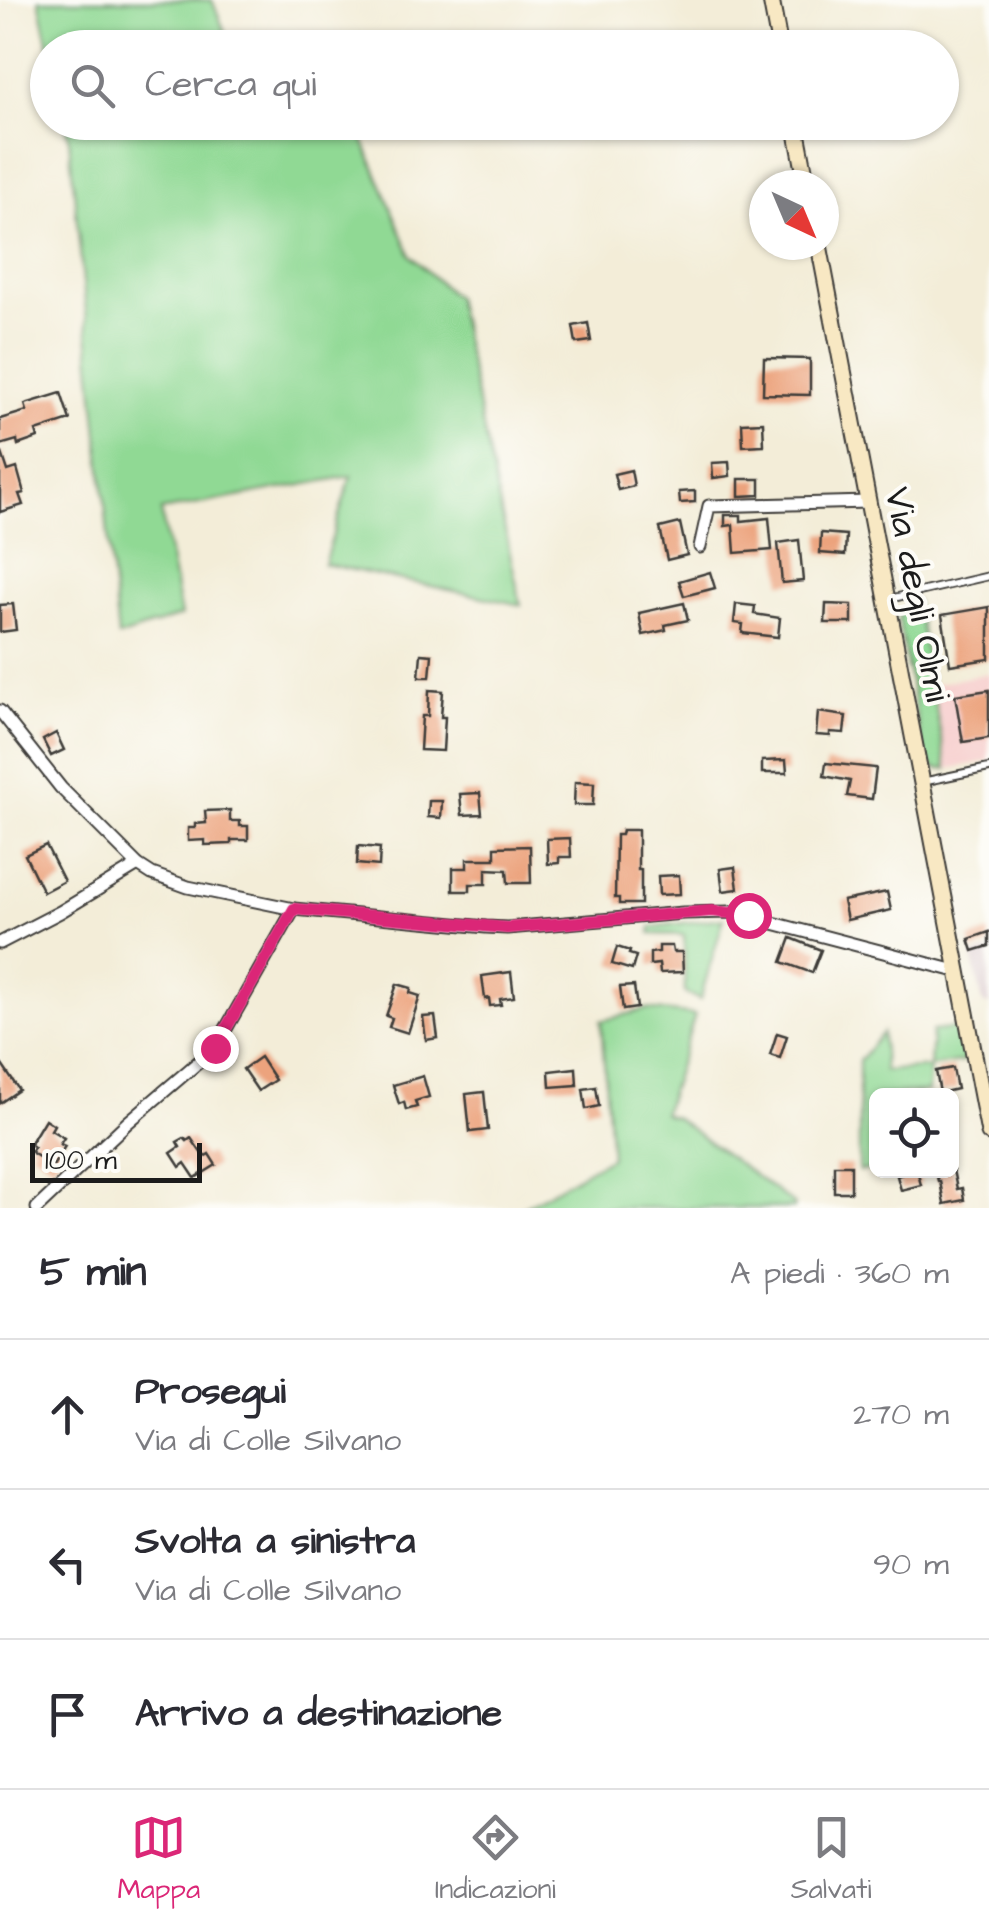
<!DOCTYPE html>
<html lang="it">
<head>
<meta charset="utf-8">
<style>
  body { margin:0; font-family:"Architects Daughter",sans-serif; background:#f7f7f7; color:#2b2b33 }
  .controls { position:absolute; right:30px; bottom:30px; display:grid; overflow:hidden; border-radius:15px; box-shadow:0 2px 8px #0004 }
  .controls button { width:90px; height:90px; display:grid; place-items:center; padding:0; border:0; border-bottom:2px solid #e1e1e2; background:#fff; color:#2b2b33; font:50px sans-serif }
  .compass { position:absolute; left:749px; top:170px; width:90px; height:90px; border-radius:50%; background:#fff; box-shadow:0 2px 8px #0004; rotate:136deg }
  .scale { position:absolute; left:30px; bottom:25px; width:172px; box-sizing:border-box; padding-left:10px; border:5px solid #1c1c1c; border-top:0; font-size:28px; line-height:35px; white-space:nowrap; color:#1c1c1c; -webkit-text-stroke:8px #fdfcf7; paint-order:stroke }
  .stop { position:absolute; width:30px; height:30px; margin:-22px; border:8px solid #db2777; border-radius:50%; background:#fff }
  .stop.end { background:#db2777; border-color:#fff; box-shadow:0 2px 10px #0008 }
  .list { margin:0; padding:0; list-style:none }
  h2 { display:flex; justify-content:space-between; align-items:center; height:130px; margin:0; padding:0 40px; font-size:42px }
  h2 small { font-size:32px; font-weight:400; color:#7c7c81 }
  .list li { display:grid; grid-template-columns:65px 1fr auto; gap:30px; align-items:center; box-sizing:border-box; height:150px; padding:0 40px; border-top:2px solid #e1e1e2 }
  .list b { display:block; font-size:38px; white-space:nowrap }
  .list p { margin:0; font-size:32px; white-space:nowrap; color:#7c7c81 }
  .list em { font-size:32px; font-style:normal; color:#7c7c81 }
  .icon { flex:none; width:55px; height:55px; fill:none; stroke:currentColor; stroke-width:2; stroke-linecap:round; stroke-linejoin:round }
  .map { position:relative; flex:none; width:989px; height:1208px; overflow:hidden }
  .search { position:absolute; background:#fff; box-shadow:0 2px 8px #0004; left:30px; right:30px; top:30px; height:110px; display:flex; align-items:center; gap:25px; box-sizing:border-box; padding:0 35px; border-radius:55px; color:#7c7c81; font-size:38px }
  .sheet { height:580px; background:#fff }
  nav { display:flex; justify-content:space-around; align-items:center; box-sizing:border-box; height:140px; border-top:2px solid #e1e1e2; background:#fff; font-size:28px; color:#7c7c81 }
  nav a { display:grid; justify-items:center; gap:5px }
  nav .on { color:#db2777 }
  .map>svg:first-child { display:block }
  .built { fill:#f7d0cf }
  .industrial { fill:#d2bec5 }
  .green { fill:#90d994; stroke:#567a58; stroke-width:2.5 }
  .building { fill:#eca37d }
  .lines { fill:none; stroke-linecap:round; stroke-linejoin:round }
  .lane-casing { stroke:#3c3b38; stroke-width:10 }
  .street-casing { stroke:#3c3b38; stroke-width:15 }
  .secondary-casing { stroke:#3c3b38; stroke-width:19 }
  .lane { stroke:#fff; stroke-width:6 }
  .street { stroke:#fff; stroke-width:11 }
  .secondary { stroke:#f8e8c3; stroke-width:15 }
  .route { stroke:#db2777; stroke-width:12 }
  .labels { text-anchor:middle; stroke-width:8; stroke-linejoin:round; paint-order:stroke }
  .street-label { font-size:38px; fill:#1c1c1c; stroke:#fdfcf7 }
</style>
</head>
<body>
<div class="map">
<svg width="989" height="1208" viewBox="0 0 989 1208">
  <rect width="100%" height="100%" fill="#fdfcf7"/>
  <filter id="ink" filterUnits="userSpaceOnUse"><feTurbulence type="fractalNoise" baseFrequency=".01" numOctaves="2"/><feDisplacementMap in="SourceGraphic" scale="20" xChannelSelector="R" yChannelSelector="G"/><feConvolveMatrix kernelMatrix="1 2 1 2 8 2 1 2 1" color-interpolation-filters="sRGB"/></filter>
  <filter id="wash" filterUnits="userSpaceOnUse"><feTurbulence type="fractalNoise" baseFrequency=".0048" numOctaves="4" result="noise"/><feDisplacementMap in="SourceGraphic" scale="40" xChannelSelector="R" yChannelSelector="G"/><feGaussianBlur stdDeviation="2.25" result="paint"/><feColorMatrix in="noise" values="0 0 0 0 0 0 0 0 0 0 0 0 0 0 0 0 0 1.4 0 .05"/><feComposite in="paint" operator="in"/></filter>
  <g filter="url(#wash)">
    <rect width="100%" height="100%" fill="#f3edd8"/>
    <polygon class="built" points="989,673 989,761 947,769 931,685"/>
    <polygon class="industrial" points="989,950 989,1005 983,1003 972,956"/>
    <g class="green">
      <polygon points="39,0 212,0 231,47 49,47"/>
      <polygon points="66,123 356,123 411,256 455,297 521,605 324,564 351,476 161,511 181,616 118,637 69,140"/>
      <polygon points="916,601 947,769 936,769 925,761 898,618 904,609"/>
      <polygon points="724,918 700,1000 685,993 684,935 651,934 651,927"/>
      <polygon points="647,1009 695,1015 663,1114 676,1118 795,1205 794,1208 522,1208 611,1157 601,1021"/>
      <polygon points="958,1028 965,1061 930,1067 928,1092 876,1096 876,1169 859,1171 859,1061 882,1033 884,1071 930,1067 932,1031"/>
    </g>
    <g id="blocks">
      <g class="building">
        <polygon points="588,323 591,341 576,343 573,326"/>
        <polygon points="764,358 810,359 810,395 763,394"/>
        <polygon points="61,393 70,420 36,431 38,438 18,445 17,440 0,445 0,419 27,411 25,404"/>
        <polygon points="763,422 764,445 743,446 742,423"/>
        <polygon points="0,453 2,453 8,471 17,468 24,493 19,494 23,505 0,512"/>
        <polygon points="729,462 730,476 713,478 712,463"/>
        <polygon points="631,470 634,486 618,490 614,474"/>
        <polygon points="739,479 760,479 760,495 739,496"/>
        <polygon points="695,491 695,502 680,503 679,492"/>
        <polygon points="725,515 741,515 741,521 769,518 772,550 735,553 733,525 725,526"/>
        <polygon points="680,523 687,555 667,560 660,528"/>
        <polygon points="821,533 846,535 845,555 820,553"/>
        <polygon points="799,540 803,581 782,583 778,543"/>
        <polygon points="710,572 715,588 684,596 679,581"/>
        <polygon points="684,603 688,620 665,625 666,630 643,635 639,613"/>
        <polygon points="13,604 16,630 0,632 0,605"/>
        <polygon points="736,604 755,606 754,614 780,618 778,637 742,633 743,624 734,623"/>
        <polygon points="826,604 852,605 852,623 825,623"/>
        <polygon points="989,607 989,659 950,665 942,615"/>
        <polygon points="421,654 432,655 430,677 419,677"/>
        <polygon points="429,690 443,691 441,717 445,717 443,751 420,750 422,716 428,716"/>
        <polygon points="989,690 989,738 963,742 955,695"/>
        <polygon points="818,712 846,716 844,733 830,732 830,736 816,735"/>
        <polygon points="56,733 64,750 51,756 43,740"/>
        <polygon points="786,760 787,773 762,773 762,761"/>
        <polygon points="826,763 876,768 872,799 847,796 850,781 824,776"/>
        <polygon points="575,782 594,783 593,805 574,805"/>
        <polygon points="480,793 482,814 462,815 460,794"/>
        <polygon points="429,801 442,801 441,818 428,817"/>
        <polygon points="230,810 230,821 240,821 240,826 248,826 248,840 231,840 231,844 205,845 205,840 188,841 188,828 195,828 195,824 206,823 205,811"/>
        <polygon points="622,830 638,830 638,870 641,870 641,904 619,904 619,898 615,898 616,835 621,835"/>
        <polygon points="570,838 571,857 559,857 559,863 548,864 547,839"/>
        <polygon points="46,845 64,881 43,892 25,855"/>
        <polygon points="358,846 380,848 379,866 357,864"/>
        <polygon points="530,846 531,883 508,883 507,870 486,869 486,884 470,884 470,891 453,891 453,868 467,868 467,859 495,859 495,847"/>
        <polygon points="735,867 738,889 723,891 720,869"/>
        <polygon points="679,875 680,894 659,895 658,876"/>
        <polygon points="887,892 891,910 847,920 843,901"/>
        <polygon points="989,932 989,946 973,951 969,939"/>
        <polygon points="791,938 821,950 812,973 782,962"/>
        <polygon points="659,946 672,946 673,952 682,952 683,972 660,973 659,964 650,965 650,953 659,952"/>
        <polygon points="617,947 630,951 629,954 636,956 632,970 612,964"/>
        <polygon points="511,972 514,997 500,999 501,1005 490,1006 489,998 485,999 482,976"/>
        <polygon points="397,984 411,988 410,993 420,996 408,1033 389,1027 392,1018 386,1016"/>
        <polygon points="634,986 637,1008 623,1010 620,987"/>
        <polygon points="435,1016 438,1038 426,1040 423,1017"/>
        <polygon points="777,1033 787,1036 780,1058 770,1055"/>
        <polygon points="260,1057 275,1080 258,1091 243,1069"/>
        <polygon points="0,1062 19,1090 0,1103"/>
        <polygon points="576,1068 577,1085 550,1087 549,1071"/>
        <polygon points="953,1068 957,1089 940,1093 936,1071"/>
        <polygon points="423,1076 429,1097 415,1101 417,1107 406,1110 404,1102 399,1104 393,1085"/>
        <polygon points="596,1087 599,1106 586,1109 583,1089"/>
        <polygon points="484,1092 488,1130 470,1132 466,1094"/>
        <polygon points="45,1119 54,1125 51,1130 64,1138 60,1144 65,1146 53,1166 31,1152 34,1147 30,1144"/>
        <polygon points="184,1138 187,1141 191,1138 204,1157 209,1154 216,1165 195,1178 185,1163 180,1167 171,1153 180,1147 177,1142"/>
        <rect x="834" y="1165" width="17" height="27"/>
        <polygon points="906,1170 917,1170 921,1185 901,1190 897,1176 906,1173"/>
        <polygon points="935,1170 953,1170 957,1189 962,1188 964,1200 944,1204 940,1181 938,1181"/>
      </g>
    </g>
  </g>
  <g filter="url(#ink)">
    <use href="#blocks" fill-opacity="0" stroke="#3c3b38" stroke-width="2.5"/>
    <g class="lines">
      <defs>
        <g id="lane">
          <polyline points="889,599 989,576"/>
          <polyline points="922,782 989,768"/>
        </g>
        <g id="street">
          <polyline points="700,547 709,506 869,502"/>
          <polyline points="0,711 61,788 138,865 152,874 188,887 294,909 486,927 507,928 683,913 731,912 956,971"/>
          <polyline points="0,943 60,912 138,865"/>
          <polyline points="37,1208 127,1123 215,1048 294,909"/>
        </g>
        <g id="secondary">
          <polyline points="771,0 780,48"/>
          <polyline points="795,122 807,185"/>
          <polyline points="819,245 989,1133"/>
        </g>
      </defs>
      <use href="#lane" class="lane-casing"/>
      <use href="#street" class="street-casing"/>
      <use href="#secondary" class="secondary-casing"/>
      <use href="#lane" class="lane"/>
      <use href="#street" class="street"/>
      <use href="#secondary" class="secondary"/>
    </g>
  </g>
  <g class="lines" filter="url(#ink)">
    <polyline class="route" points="215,1048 294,909 507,928 712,911 748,915"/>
  </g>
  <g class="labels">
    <g class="street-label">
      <text transform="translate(919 594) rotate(79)" y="13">Via degli Olmi</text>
    </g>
  </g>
</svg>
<div class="controls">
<button><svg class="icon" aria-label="locate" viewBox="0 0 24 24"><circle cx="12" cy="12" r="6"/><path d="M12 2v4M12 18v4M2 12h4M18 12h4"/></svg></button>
</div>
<svg class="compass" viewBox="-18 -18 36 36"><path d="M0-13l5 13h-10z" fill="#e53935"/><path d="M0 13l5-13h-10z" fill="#7c7c81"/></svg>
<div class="scale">100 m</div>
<div class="stop" style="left:748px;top:915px"></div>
<div class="stop end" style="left:215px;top:1048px"></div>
<div class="search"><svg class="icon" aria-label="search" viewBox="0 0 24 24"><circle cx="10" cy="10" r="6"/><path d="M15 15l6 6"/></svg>Cerca qui</div>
</div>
<section class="sheet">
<h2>5 min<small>A piedi · 360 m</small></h2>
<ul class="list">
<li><svg class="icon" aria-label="ahead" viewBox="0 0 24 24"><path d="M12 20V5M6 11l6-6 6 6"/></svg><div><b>Prosegui</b><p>Via di Colle Silvano</p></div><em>270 m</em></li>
<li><svg class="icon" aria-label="left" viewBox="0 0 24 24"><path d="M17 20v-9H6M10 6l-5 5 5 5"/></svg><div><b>Svolta a sinistra</b><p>Via di Colle Silvano</p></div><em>90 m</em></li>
<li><svg class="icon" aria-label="arrive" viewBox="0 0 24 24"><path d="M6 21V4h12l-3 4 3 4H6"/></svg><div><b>Arrivo a destinazione</b></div></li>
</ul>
</section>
<nav>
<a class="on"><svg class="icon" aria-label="map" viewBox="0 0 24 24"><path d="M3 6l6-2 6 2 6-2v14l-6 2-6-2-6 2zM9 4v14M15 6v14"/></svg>Mappa</a>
<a><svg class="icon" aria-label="directions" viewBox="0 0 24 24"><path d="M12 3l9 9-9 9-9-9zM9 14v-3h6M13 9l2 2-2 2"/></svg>Indicazioni</a>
<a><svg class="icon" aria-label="saved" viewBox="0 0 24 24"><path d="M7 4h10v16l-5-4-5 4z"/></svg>Salvati</a>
</nav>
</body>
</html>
